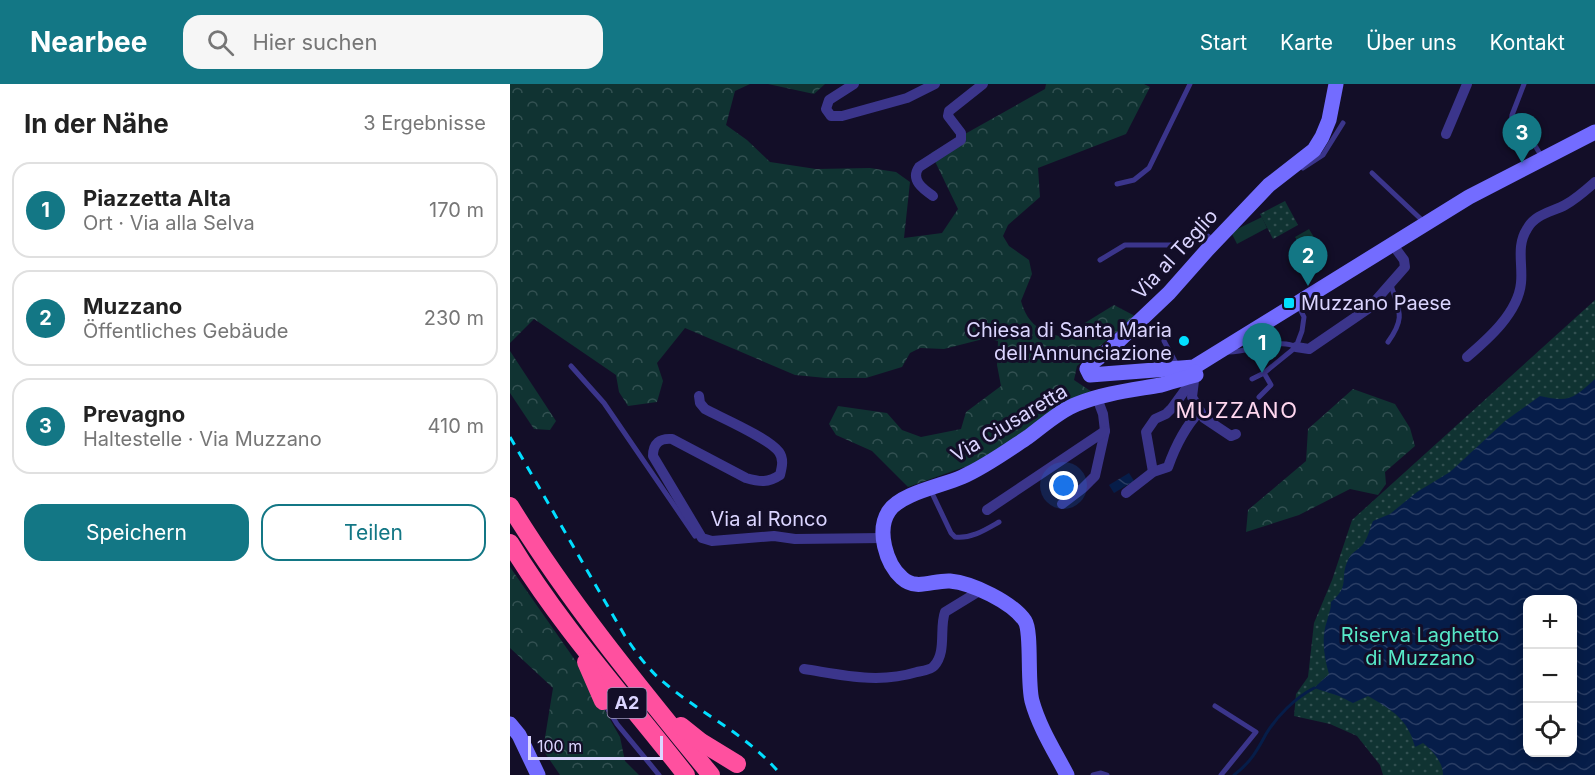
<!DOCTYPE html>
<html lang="de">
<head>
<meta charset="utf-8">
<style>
  body { margin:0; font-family:Inter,sans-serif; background:#f6f6f6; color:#222 }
  .controls { position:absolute; right:18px; bottom:18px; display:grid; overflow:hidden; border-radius:12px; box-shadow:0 3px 15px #0003 }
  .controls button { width:54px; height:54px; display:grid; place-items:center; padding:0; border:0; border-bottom:2px solid #e0e0e0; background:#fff; color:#222; font:30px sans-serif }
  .scale { position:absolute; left:18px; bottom:15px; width:135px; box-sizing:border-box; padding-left:6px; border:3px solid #dbd5ff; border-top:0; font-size:16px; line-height:21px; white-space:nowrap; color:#dbd5ff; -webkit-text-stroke:4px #130e28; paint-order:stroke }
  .you { position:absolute; left:554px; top:402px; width:21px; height:21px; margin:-15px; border:4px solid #fff; border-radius:50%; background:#1a73e8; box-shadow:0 0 0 9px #1a73e833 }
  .badge { display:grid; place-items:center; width:39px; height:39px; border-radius:50%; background:#137785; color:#fff; font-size:20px; font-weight:700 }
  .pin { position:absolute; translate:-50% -50px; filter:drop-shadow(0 2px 3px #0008) }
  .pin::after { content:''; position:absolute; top:32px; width:21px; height:18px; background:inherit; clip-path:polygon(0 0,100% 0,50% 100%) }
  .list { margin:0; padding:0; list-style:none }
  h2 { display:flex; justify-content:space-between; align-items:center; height:78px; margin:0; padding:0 24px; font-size:26px }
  h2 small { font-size:20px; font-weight:400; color:#767676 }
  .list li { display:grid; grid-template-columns:39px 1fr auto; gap:18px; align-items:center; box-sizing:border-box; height:96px; margin:0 12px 12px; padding:0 12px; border:2px solid #e0e0e0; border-radius:18px }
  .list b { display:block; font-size:22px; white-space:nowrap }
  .list p { margin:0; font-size:20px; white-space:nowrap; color:#767676 }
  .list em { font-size:20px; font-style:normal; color:#767676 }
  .actions { display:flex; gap:12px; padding:18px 24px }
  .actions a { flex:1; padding:14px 0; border:2px solid #137785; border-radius:18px; text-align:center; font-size:21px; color:#137785 }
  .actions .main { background:#137785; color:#fff }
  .icon { flex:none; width:33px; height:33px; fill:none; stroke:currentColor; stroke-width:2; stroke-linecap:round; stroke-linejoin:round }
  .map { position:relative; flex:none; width:1085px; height:691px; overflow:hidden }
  header { display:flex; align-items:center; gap:36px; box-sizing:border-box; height:84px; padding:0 30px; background:#137785; color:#fff }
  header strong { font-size:28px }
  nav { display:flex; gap:33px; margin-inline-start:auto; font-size:21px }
  .search { width:420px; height:54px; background:#f6f6f6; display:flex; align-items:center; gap:15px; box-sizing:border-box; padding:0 21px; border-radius:18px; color:#767676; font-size:22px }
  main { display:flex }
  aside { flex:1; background:#fff }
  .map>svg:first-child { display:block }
  .forest { fill:url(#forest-crowns) }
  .park { fill:url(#park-dots); fill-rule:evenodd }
  .garden { fill:#103332 }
  .water { fill:url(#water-waves); fill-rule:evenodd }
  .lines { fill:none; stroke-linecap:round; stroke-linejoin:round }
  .stream { stroke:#061d49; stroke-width:3 }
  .lane { stroke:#3b358b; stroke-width:5 }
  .street { stroke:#3b358b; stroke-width:10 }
  .secondary { stroke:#736cff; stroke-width:15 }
  .highway { stroke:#ff509f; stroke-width:18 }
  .rail { stroke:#01dfff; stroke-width:3; stroke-dasharray:9 8; stroke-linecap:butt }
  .poi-dot { fill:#01dfff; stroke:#130e28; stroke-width:2 }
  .labels { text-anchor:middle; stroke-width:6; stroke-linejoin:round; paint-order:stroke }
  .shield { fill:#130e28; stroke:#9f99be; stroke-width:1.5 }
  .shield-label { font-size:18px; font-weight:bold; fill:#dbd5ff }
  .street-label { font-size:20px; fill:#dbd5ff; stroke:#130e28 }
  .poi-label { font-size:20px; fill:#dbd5ff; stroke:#130e28; text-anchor:start }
  .park-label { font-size:20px; fill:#57e9c8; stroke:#130e28 }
  .quarter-label { font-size:22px; letter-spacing:1.5px; fill:#ffd7ef; stroke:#130e28 }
</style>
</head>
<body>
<header>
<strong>Nearbee</strong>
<div class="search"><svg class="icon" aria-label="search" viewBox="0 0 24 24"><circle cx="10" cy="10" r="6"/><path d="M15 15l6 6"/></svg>Hier suchen</div>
<nav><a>Start</a><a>Karte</a><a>Über uns</a><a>Kontakt</a></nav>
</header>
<main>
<aside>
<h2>In der Nähe<small>3 Ergebnisse</small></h2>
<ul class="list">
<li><span class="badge">1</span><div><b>Piazzetta Alta</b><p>Ort · Via alla Selva</p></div><em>170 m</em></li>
<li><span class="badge">2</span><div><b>Muzzano</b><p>Öffentliches Gebäude</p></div><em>230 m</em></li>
<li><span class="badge">3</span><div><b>Prevagno</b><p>Haltestelle · Via Muzzano</p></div><em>410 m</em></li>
</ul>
<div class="actions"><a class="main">Speichern</a><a>Teilen</a></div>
</aside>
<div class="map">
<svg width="1085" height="691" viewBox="0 0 1085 691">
  <defs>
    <pattern id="forest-crowns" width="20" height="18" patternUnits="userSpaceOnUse" patternTransform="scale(1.5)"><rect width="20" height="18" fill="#103332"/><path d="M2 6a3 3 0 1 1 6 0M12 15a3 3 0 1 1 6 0" fill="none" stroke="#325051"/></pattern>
    <pattern id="park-dots" width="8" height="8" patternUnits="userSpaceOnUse" patternTransform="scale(1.5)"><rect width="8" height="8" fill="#103332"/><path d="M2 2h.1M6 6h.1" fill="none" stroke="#325051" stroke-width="1.8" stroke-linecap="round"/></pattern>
    <pattern id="water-waves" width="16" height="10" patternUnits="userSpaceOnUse" patternTransform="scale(1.5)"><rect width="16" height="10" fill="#061d49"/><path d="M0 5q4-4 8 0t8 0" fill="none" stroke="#2a3d64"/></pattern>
  </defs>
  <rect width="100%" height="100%" fill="#130e28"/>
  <g class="forest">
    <path d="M 0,0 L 240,0 L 225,7 L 216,41 L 237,56 L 260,78 L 306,85 L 360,84 L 386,88 L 400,98 L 394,154 L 432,149 L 448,125 L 421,69 L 535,5 L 536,0 L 634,0 L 640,3 L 616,50 L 528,84 L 530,113 L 498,141 L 493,152 L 499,162 L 519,176 L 522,190 L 511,217 C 518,241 530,247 552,253 L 604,221 L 625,232 L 567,282 L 564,296 L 582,308 L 477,375 L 398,403 L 362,367 L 326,351 L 319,340 L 328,322 L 377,329 L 392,346 L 411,353 L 451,345 L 456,328 L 491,302 L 487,281 L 488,257 L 477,254 L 434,265 L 410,264 L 400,269 L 392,283 L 356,294 L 316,294 L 285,291 L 175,244 L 147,279 L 153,297 L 147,318 L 118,322 L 109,308 L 106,291 L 24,235 L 0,259 Z"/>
    <polygon points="258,0 315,0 304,10"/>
    <polygon points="0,267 46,337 40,346 24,345 0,309"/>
    <polygon points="843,305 885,320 900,344 905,362 875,388 876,400 868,411 840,405 789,431 736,448 738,426 796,377 798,345"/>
    <polygon points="0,483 72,586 110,653 115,677 129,691 50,691 33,666 43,604 0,564"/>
  </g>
  <g class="park">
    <polygon points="775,117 788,141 763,155 750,130"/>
    <path d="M 1085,216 L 1085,691 L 873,691 L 870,681 L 847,652 L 820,640 L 784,632 L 786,610 L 798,593 L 804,539 L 822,496 L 842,436 ZM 1017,516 L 1062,516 L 1062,668 L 1017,668 Z"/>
  </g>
  <g class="garden">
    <polygon points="752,133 757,144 727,160 721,148"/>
    <polygon points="799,145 813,168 799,176 785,153"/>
  </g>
  <g class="water">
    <path d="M 1085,295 L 1085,691 L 933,691 C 933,678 923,667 913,659 L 905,663 C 898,635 882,626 858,612 L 843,619 L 829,612 L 804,604 L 819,590 C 814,573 811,554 817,537 C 819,529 821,526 821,518 C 841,501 829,495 838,476 C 841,468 850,465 854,459 C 858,453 860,444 863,437 L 880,430 L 907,408 L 940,388 L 995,337 L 1030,312 C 1060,319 1064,314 1085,295 ZM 1017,516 L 1062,516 L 1062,668 L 1017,668 Z"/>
    <polygon points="619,389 624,397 604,409 599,401"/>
  </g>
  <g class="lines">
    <path class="stream" d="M 724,691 C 740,679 747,667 756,650 C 767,632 785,614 804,604"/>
    <g class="lane">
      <polyline points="1014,0 1002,31 1001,38 1005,45 1024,60 1032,73"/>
      <polyline points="793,84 813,71 833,39"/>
      <polyline points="862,89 915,139"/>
      <polyline points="607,100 624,96 639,84 680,0"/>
      <polyline points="590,176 615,161 672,161 698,152 703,157"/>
      <polyline points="654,257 667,281"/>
      <path d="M 878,258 C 896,233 889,227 881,201"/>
      <path d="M 718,268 C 737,269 770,253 786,263"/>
      <polyline points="61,282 94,319 185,452"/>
      <polyline points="742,295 754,289 786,263 792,247 794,233 788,221"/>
      <polyline points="749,313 761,301 754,289"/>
      <path d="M 421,407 L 441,449 L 445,453 C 461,455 475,446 489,438"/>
      <polyline points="94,619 107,640 149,691"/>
      <polyline points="705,622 746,648 711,691"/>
      <polyline points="583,691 591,689 597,691"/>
    </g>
    <g class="street">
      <polyline points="344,0 319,16 316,25 321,32 332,32 397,14 425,0"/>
      <polyline points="936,50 957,0"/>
      <path d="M 423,112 C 413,105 400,96 409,83 L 451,56 L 451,49 L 438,32 L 439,27 L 473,0"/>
      <polyline points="786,263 799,265 859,224 895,183 894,176 883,161"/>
      <path d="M 957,273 C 978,255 1008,229 1011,199 C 1013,180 1006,162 1017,145 C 1025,130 1042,128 1055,121 C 1066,115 1076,106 1085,98"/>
      <polyline points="684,297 682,313 694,334 721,352 726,350"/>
      <path d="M 189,312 L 190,319 L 195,325 C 212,334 259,354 269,368 C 274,375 272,383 270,391 C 258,399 250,398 236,394 L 162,355 C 150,354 143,359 143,372 L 192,454 L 202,457 L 264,452 L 285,455 L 374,454"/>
      <polyline points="643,388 636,348 645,335 656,330 662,324 686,291"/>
      <path d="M 616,409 L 643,388 L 658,383 C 665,363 675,343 690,327"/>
      <polyline points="552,420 573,404 585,392 595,347 593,330 587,314"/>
      <polyline points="477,426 595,347"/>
      <path d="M 294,585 C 333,591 368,600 407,588 C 412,587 421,586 424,582 C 437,568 429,544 435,528 L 471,506"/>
    </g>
    <g class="secondary">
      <polyline points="826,0 819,36 812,53 804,66 759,101 698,165 659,209 599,266 583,278 577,285 580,291 684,283 959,113 1085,48"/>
      <polyline points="0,640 9,651 28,691"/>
      <path d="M 557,691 C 545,668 529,643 522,617 C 517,598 522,548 515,537 C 502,518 462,499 440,497 C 423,496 406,507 392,494 C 376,480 366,446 379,427 C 391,409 432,402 452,393 C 475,383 497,367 518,353 C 533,342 549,327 567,320 C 594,309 623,306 651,301 C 662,298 674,294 686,291 L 685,288"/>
    </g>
    <g class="highway">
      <path d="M 0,422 C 59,518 130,604 201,691"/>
      <path d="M 0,459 C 50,542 116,614 176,691"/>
      <polyline points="76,578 93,617"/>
      <polyline points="171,642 191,658 227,680"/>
    </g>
    <path class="rail" d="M 0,353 L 115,552 C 127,570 140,588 157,601 C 196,633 238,651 271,691"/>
  </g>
  <g class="poi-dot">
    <rect x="773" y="213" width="12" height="12" rx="3"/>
    <circle cx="674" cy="257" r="6"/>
  </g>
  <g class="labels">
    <rect class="shield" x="97.5" y="604" width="39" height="30" rx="4.5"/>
    <g class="shield-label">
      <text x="117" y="625">A2</text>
    </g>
    <g class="street-label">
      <text transform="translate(665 170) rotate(-47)" y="7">Via al Teglio</text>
      <text transform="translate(499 339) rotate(-31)" y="7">Via Ciusaretta</text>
      <text x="259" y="442">Via al Ronco</text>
    </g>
    <g class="poi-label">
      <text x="791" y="226">Muzzano Paese</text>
      <text x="662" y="253" text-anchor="end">Chiesa di Santa Maria<tspan x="662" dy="23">dell'Annunciazione</tspan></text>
    </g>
    <g class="park-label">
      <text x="910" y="558">Riserva Laghetto<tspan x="910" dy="23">di Muzzano</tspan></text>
    </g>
    <g class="quarter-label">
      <text x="727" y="334">MUZZANO</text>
    </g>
  </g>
</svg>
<div class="controls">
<button>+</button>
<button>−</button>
<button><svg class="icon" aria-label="locate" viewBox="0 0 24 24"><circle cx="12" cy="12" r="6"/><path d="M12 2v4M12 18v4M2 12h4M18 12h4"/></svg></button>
</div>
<div class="scale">100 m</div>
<div class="you"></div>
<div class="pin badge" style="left:752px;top:289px">1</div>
<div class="pin badge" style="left:798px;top:202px">2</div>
<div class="pin badge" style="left:1012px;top:79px">3</div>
</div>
</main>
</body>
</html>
